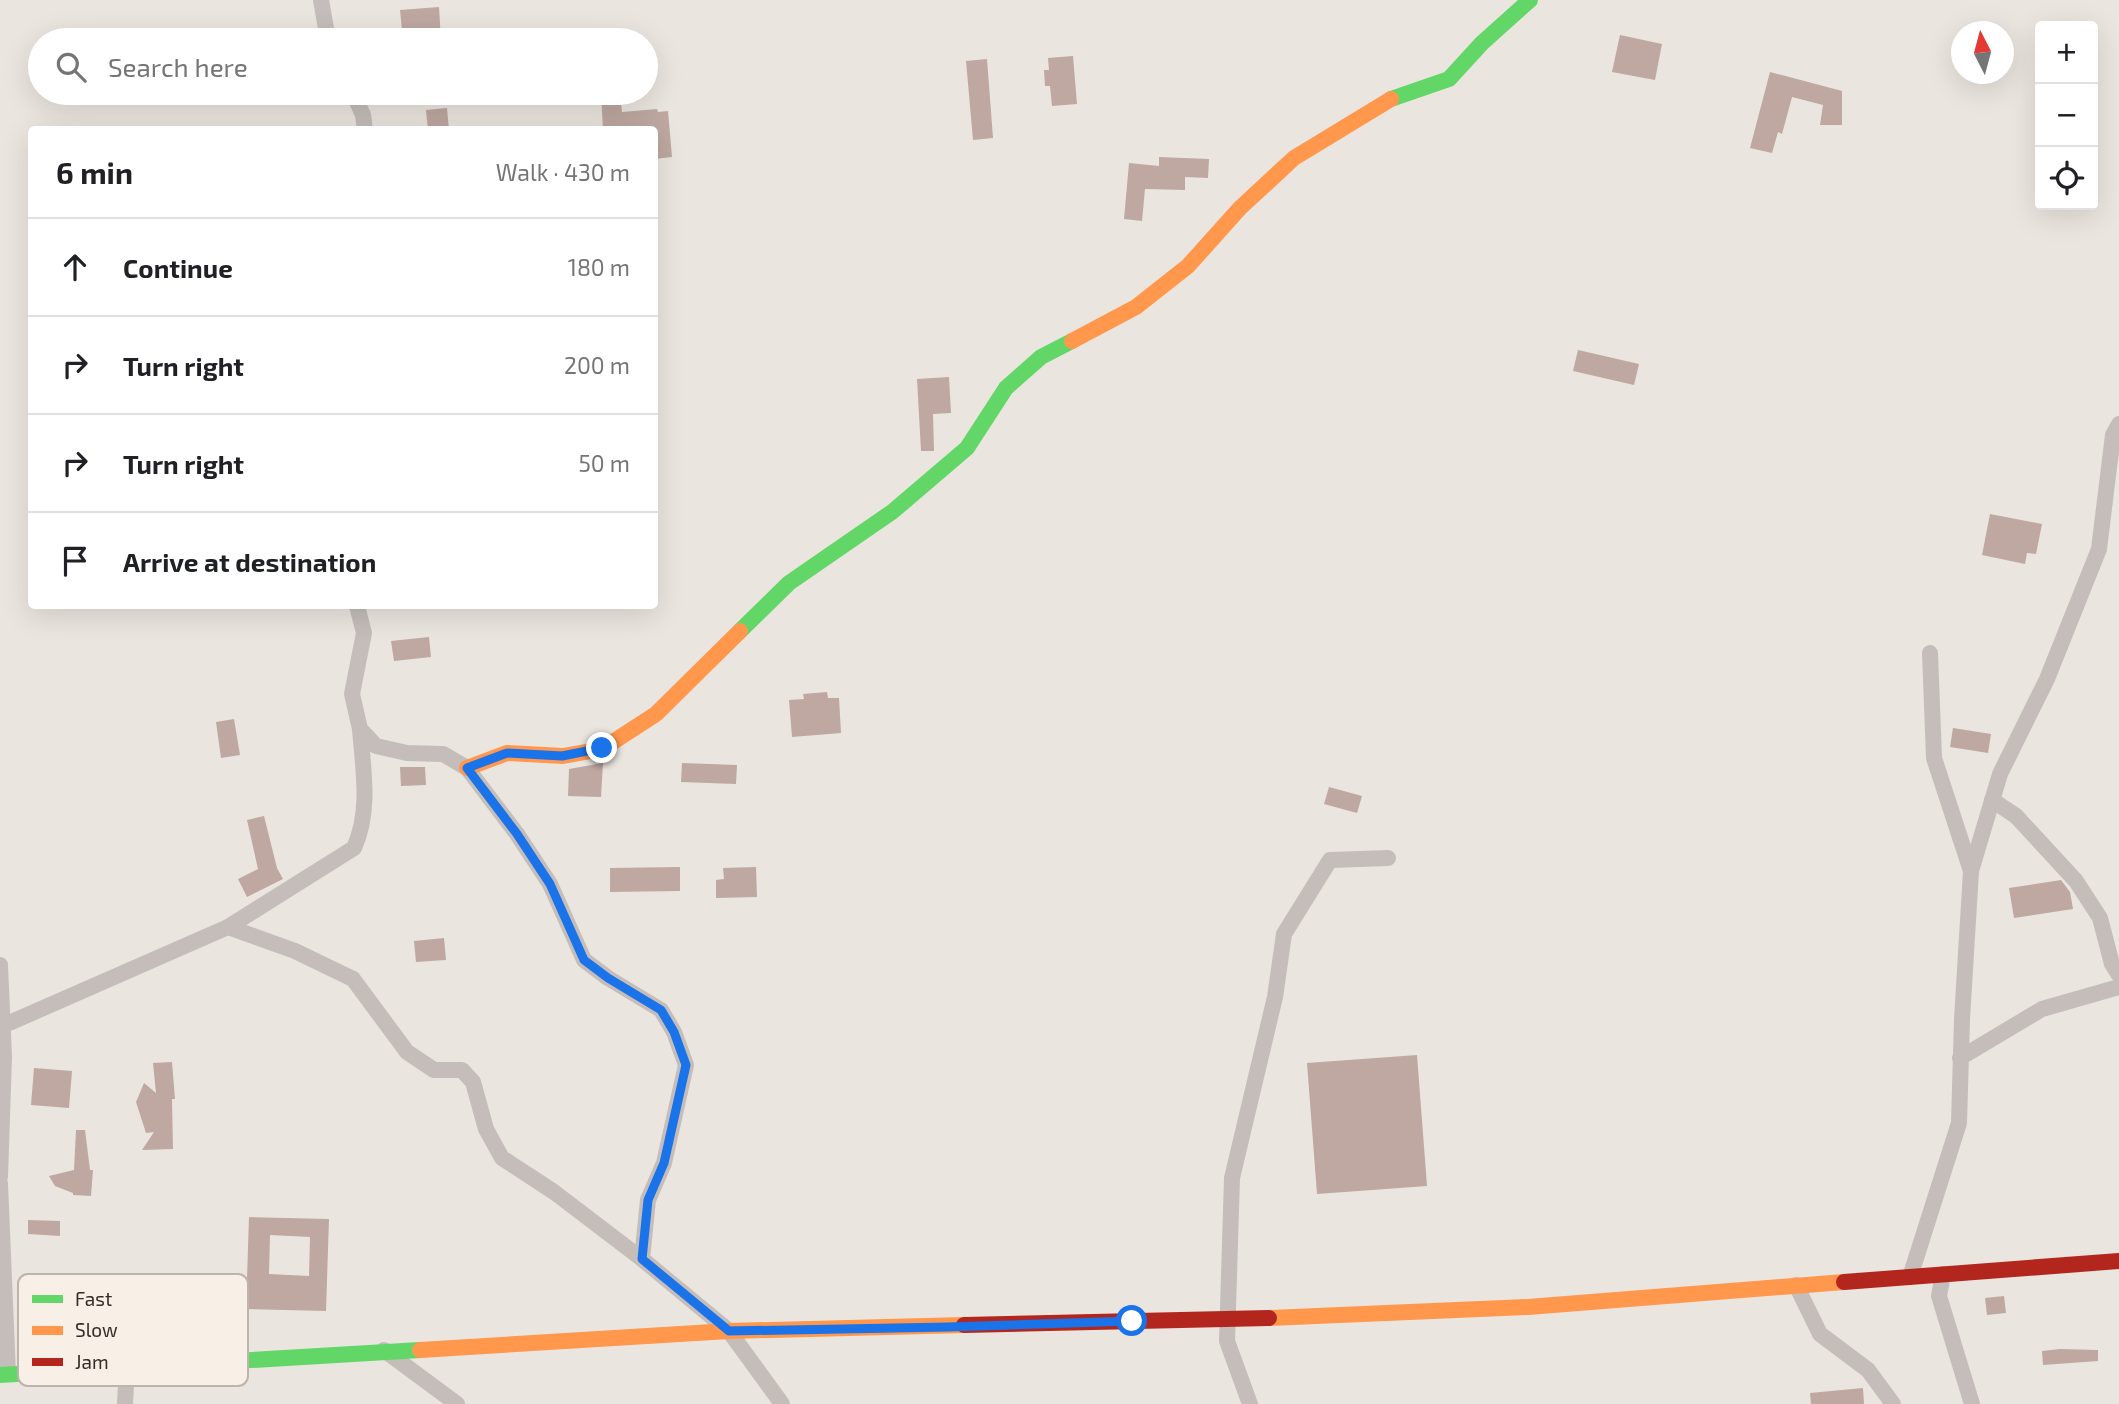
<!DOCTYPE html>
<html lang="en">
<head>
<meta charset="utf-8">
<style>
  body { margin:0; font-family:"Exo 2",sans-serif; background:#f6f6f6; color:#202124 }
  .controls { position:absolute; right:21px; top:21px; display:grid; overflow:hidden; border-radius:7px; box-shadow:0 7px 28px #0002 }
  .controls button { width:63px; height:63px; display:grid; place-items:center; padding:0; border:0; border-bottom:2px solid #e0e0e0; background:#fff; color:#202124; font:35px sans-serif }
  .compass { position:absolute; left:1951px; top:21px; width:63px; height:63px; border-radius:50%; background:#fff; box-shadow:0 7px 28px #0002; rotate:354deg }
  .stop { position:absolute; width:21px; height:21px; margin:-16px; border:5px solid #1a73e8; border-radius:50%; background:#fff }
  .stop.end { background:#1a73e8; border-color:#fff; box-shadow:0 2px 7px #0008 }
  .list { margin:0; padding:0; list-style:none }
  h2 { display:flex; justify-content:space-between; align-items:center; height:91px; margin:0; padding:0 28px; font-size:30px }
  h2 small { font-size:23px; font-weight:400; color:#757577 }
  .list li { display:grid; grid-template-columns:46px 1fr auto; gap:21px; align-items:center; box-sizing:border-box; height:98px; padding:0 28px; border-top:2px solid #e0e0e0 }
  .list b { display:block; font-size:26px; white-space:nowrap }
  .list em { font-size:23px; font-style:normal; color:#757577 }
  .icon { flex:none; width:38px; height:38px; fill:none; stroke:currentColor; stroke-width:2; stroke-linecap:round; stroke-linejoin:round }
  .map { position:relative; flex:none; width:2119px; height:1404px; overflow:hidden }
  .search { position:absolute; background:#fff; box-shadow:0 7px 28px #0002; left:28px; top:28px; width:630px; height:77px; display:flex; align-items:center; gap:18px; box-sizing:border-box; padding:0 24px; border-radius:38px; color:#757577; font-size:26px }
  .panel { position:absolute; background:#fff; box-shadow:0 7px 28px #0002; left:28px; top:126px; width:630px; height:483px; border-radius:7px }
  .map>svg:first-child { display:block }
  .building { fill:#bea8a1; fill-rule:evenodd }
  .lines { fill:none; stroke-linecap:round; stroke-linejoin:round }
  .street { stroke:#c4bdb9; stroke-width:16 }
  .fast { stroke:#63d668; stroke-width:16 }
  .slow { stroke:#ff974d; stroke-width:16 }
  .jam { stroke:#b3261e; stroke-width:16 }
  .route { stroke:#1a73e8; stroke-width:9 }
  .key { fill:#f8efe6; stroke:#beb4ad; stroke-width:2 }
  .key-label { font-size:19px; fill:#352b27 }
</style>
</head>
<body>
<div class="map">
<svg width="2119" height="1404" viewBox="0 0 2119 1404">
  <rect width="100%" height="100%" fill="#ebe5df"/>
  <g class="building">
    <polygon points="439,7 441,40 422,40 421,29 402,30 400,10"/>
    <polygon points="1620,35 1662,44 1655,80 1612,72"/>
    <polygon points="1073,56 1077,104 1052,106 1050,86 1045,86 1044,70 1049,70 1048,58"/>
    <polygon points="987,59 993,138 973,140 966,61"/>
    <polygon points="1770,72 1842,91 1842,125 1820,125 1823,105 1792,97 1782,134 1778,132 1772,153 1750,148"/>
    <polygon points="601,93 620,93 622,112 657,109 658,112 668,111 672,157 654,159 654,130 603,130"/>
    <polygon points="447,108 449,130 428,130 426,110"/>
    <polygon points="1159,157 1209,159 1208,178 1185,177 1185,190 1145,189 1142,221 1124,219 1129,163 1159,166"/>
    <polygon points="1578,350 1639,364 1634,385 1573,371"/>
    <polygon points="949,377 951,413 933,414 934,451 921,451 917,379"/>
    <polygon points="1990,514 2042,524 2036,554 2027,553 2025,564 1982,555"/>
    <polygon points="429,637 431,657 394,661 391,641"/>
    <polygon points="827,692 828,698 839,698 841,733 792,737 789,700 804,699 803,694"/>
    <polygon points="234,719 240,755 221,758 216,722"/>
    <polygon points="1953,728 1991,734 1988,753 1950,747"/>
    <polygon points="603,763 601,797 568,796 569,769"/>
    <polygon points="682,763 737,765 736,784 681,782"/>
    <polygon points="400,767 425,767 426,785 401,786"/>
    <polygon points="1329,787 1362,796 1357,813 1324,804"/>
    <polygon points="264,816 277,868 283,879 247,897 238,879 258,869 247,820"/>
    <polygon points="680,867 680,891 610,892 610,868"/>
    <polygon points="756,867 757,897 716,898 716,880 724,879 723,868"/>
    <polygon points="2061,880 2070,892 2073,909 2014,918 2009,888"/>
    <polygon points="444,938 446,960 416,962 414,941"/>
    <polygon points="1417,1055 1427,1186 1317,1194 1307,1063"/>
    <polygon points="172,1062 175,1099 172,1099 173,1149 142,1150 154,1132 146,1133 136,1102 144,1083 156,1093 153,1063"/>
    <polygon points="34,1068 72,1071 69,1108 31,1105"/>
    <polygon points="76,1130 85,1130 90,1170 93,1170 91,1196 73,1195 73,1193 55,1186 49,1176 74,1170"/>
    <path d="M 249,1217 L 329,1219 L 326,1311 L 246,1309 ZM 270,1235 L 310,1237 L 309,1276 L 269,1274 Z"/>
    <polygon points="28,1220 60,1221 60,1236 28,1234"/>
    <polygon points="2004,1296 2006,1313 1987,1315 1985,1298"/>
    <polygon points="2060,1349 2098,1350 2098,1361 2043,1365 2042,1351"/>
    <polygon points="1863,1388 1864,1404 1811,1404 1810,1393"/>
  </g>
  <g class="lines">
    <g class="street">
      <polyline points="321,0 328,40"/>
      <polyline points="353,93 363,115 365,130"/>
      <polyline points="357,606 364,633 352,694 360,729 376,746 407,753 443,754 467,768 517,834 550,884 584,960 608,978 661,1010 674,1032 686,1065 664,1163 648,1200 642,1259 729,1331 782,1404"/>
      <polyline points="1930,653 1934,758 1971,871"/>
      <polyline points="1992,800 2016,816 2076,881 2100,918 2112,964 2119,975"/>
      <polyline points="228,927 295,951 353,979 407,1052 434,1070 462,1070 473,1082 486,1129 502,1158 554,1192 642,1259"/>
      <polyline points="0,965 4,1057 0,1177"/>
      <path d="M 0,1027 L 228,927 L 354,848 C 371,811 363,769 360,729"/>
      <polyline points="1960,1058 2042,1009 2119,987"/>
      <polyline points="0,1184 8,1374"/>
      <polyline points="1943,1274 1939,1296 1972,1404"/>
      <polyline points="1910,1277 1959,1123 1962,1019 1971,871 2000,774 2047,679 2099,549 2113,435 2119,424"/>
      <polyline points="1796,1285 1820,1334 1868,1370 1893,1404"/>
      <polyline points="384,1350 457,1404"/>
      <polyline points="125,1404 127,1366"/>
      <polyline points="1250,1404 1227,1341 1232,1178 1275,997 1284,934 1330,860 1388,858"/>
    </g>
    <g class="fast">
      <polyline points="1391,99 1449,79 1482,43 1530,0"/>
      <polyline points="740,631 789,583 892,512 967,448 1006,388 1041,357 1072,341"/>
      <polyline points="0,1375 420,1350"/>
    </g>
    <g class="slow">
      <polyline points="1072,341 1136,307 1188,266 1240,208 1294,158 1391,99"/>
      <polyline points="467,768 507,753 563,756 602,749 656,714 740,631"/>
      <polyline points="1269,1318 1528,1307 1844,1282"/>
      <polyline points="420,1350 729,1331 964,1325"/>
    </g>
    <g class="jam">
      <polyline points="1844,1282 2119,1261"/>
      <polyline points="964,1325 1269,1318"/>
    </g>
  </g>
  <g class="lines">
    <polyline class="route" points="602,748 562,756 507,753 467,768 517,834 550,884 584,960 608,978 661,1010 674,1032 686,1065 664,1163 648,1200 642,1259 729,1331 948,1327 1132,1321"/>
  </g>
  <rect x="18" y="1274" width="230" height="112" rx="10" class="key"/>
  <rect x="32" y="1295" width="31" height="8" fill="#63d668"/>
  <rect x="32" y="1326" width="31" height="9" fill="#ff974d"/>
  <rect x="32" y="1358" width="31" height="8" fill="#b3261e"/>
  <g class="key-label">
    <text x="75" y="1306">Fast</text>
    <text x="75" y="1337">Slow</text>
    <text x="75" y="1369">Jam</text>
  </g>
</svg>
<div class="controls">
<button>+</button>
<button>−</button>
<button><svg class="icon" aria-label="locate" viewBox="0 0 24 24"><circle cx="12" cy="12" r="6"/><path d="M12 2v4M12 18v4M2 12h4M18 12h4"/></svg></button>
</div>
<svg class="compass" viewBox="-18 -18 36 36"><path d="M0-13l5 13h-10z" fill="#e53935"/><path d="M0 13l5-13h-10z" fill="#757577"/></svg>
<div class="stop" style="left:1132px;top:1321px"></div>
<div class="stop end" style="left:602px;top:748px"></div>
<div class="search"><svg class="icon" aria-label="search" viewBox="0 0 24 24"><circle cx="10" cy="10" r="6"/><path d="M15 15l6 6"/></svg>Search here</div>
<section class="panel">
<h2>6 min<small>Walk · 430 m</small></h2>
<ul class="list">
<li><svg class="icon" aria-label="ahead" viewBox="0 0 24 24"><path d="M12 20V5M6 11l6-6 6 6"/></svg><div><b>Continue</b></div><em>180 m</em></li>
<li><svg class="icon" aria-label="right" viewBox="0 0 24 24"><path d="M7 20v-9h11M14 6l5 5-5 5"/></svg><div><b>Turn right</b></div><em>200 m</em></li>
<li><svg class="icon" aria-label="right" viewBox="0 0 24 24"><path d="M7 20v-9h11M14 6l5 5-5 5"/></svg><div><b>Turn right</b></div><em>50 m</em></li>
<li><svg class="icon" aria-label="arrive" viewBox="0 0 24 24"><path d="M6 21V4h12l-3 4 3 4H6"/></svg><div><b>Arrive at destination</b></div></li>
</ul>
</section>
</div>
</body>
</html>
